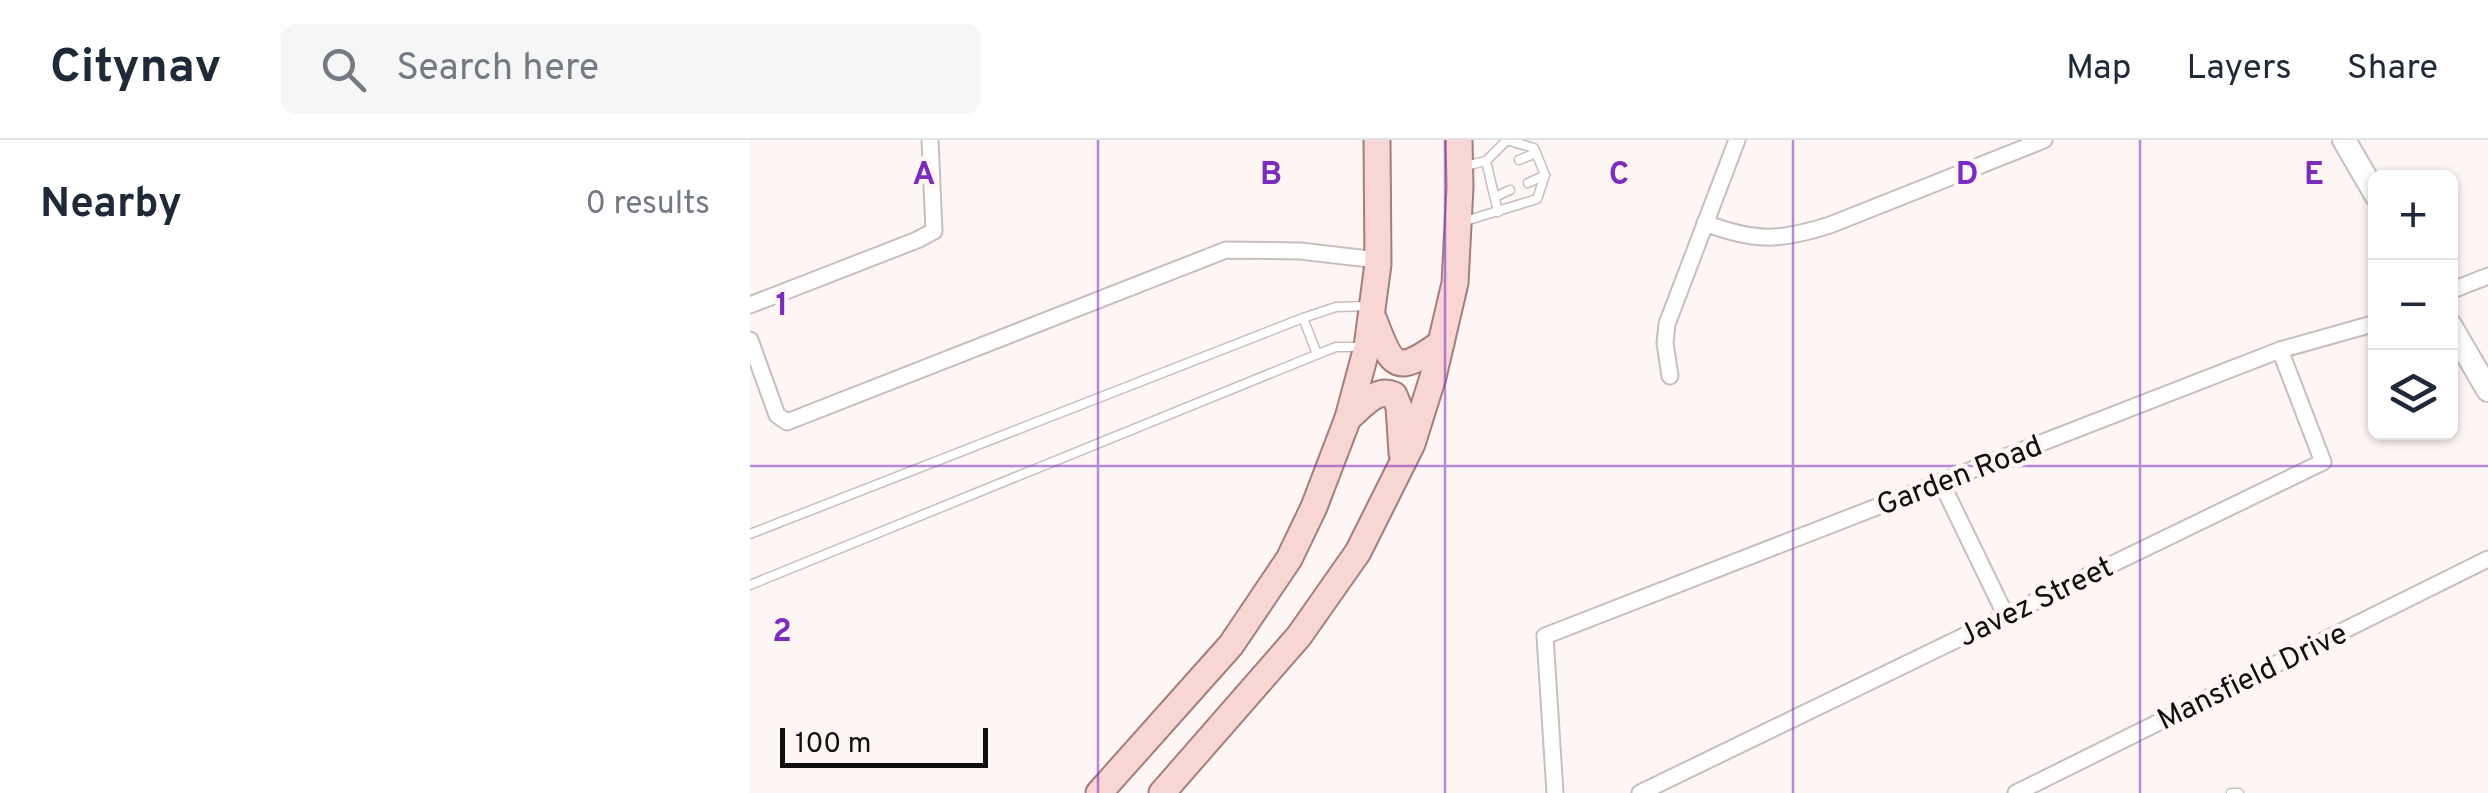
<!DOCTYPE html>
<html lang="en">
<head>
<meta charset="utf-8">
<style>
  body { margin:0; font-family:Overpass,sans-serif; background:#f6f6f7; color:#1f2937 }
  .controls { position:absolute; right:30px; top:30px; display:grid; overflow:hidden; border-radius:15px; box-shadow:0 2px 8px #0004 }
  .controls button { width:90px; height:90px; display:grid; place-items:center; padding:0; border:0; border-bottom:2px solid #e0e1e3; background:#fff; color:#1f2937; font:50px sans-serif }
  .scale { position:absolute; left:30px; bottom:25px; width:208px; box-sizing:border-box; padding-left:10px; border:5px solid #100e0e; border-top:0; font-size:28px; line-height:35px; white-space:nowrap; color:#100e0e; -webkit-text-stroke:8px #fef6f5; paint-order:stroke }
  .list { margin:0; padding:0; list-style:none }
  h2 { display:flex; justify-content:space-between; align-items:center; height:130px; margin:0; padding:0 40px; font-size:42px }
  h2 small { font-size:32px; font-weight:400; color:#747a83 }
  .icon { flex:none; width:55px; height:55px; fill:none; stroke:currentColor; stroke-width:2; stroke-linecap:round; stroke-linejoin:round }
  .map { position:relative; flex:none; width:1738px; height:653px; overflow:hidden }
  header { display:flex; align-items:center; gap:60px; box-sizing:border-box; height:140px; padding:0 50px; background:#fff; border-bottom:2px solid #e0e1e3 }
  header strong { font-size:48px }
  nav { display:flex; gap:55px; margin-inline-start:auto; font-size:35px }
  .search { width:700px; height:90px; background:#f6f6f7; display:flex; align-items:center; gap:25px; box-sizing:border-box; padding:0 35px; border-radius:15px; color:#747a83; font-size:38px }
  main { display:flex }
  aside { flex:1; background:#fff }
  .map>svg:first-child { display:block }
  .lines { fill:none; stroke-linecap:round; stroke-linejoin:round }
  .lane-casing { stroke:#c7bfbe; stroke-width:11 }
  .street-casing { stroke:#c7bfbe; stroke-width:19 }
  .secondary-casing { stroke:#c7bfbe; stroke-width:26 }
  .primary-casing { stroke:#a37e7b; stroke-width:29 }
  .lane { stroke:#fff; stroke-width:8 }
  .street { stroke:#fff; stroke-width:15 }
  .secondary { stroke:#fff; stroke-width:22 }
  .primary { stroke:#f7d6d3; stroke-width:25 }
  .grid { fill:none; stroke:#7b2cbf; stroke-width:2.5; stroke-opacity:0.55 }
  .labels { text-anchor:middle; stroke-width:9; stroke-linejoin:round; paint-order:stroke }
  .street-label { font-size:30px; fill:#100e0e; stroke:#fef6f5 }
  .grid-label { font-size:32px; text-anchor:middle; font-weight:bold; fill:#7b2cbf; stroke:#fef6f5; stroke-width:9; stroke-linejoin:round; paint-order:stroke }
</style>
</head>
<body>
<header>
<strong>Citynav</strong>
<div class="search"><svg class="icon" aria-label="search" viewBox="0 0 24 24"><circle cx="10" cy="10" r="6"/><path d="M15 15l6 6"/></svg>Search here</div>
<nav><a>Map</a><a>Layers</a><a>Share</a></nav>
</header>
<main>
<aside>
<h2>Nearby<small>0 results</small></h2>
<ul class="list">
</ul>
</aside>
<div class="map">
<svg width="1738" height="653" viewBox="0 0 1738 653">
  <rect width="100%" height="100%" fill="#fef6f5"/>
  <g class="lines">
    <defs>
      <g id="lane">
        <polyline points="769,20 786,13"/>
        <polyline points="736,21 748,72"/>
        <polyline points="715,26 736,21 756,1"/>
        <polyline points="778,43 795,35"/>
        <polyline points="745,57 760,50"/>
        <polyline points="712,82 787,59 795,35 784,8 756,0"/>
        <polyline points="567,214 553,178 586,167 617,166"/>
        <polyline points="0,394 553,178"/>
        <polyline points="0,445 578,210 586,207 613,207"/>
        <polyline points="1481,653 1489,653"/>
      </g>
      <g id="street">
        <path d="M 955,83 C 1005,102 1030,101 1080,85 L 1294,0"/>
        <polyline points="1700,151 1738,136"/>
        <polyline points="0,165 167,100 184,91 180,0"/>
        <polyline points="0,200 27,275 37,282 476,110 550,111 628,120"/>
        <polyline points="920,236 915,203 917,184 987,0"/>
        <polyline points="1191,342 1256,476"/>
        <polyline points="805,653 795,496 1530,210 1626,183"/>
        <polyline points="890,653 1573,322 1530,210"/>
        <polyline points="1266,653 1738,419"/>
      </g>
      <g id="secondary">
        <polyline points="1594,0 1626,55"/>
        <polyline points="1700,185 1738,250"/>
      </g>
      <g id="primary">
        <path d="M 624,180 C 642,228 646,236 691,203"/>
        <path d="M 598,278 C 612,267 626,247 644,255 L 649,267 L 652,313"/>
        <polyline points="349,653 481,505 539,419 564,367 598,278 617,207 628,124 627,0"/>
        <polyline points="412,653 549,496 608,412 662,304 683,237 705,143 710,47 709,0"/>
      </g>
    </defs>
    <use href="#lane" class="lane-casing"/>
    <use href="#street" class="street-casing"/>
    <use href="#secondary" class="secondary-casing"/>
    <use href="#primary" class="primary-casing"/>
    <use href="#lane" class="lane"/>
    <use href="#street" class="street"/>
    <use href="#secondary" class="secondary"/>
    <use href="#primary" class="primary"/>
  </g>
  <path class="grid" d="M 348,0 L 348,653M 695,0 L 695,653M 1043,0 L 1043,653M 1390,0 L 1390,653M 0,326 L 1738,326"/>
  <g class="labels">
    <g class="street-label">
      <text transform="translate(1209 335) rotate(-21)" y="10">Garden Road</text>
      <text transform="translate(1285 461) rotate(-26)" y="10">Javez Street</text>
      <text transform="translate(1502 536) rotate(-26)" y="10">Mansfield Drive</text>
    </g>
  </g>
  <g class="grid-label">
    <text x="174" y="44">A</text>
    <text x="521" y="44">B</text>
    <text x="869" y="44">C</text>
    <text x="1217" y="44">D</text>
    <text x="1564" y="44">E</text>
    <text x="32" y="175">1</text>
    <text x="32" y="501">2</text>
  </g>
</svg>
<div class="controls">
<button>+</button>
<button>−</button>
<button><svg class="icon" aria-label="layers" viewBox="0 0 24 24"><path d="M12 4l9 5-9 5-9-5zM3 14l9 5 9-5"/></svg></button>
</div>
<div class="scale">100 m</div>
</div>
</main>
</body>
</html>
